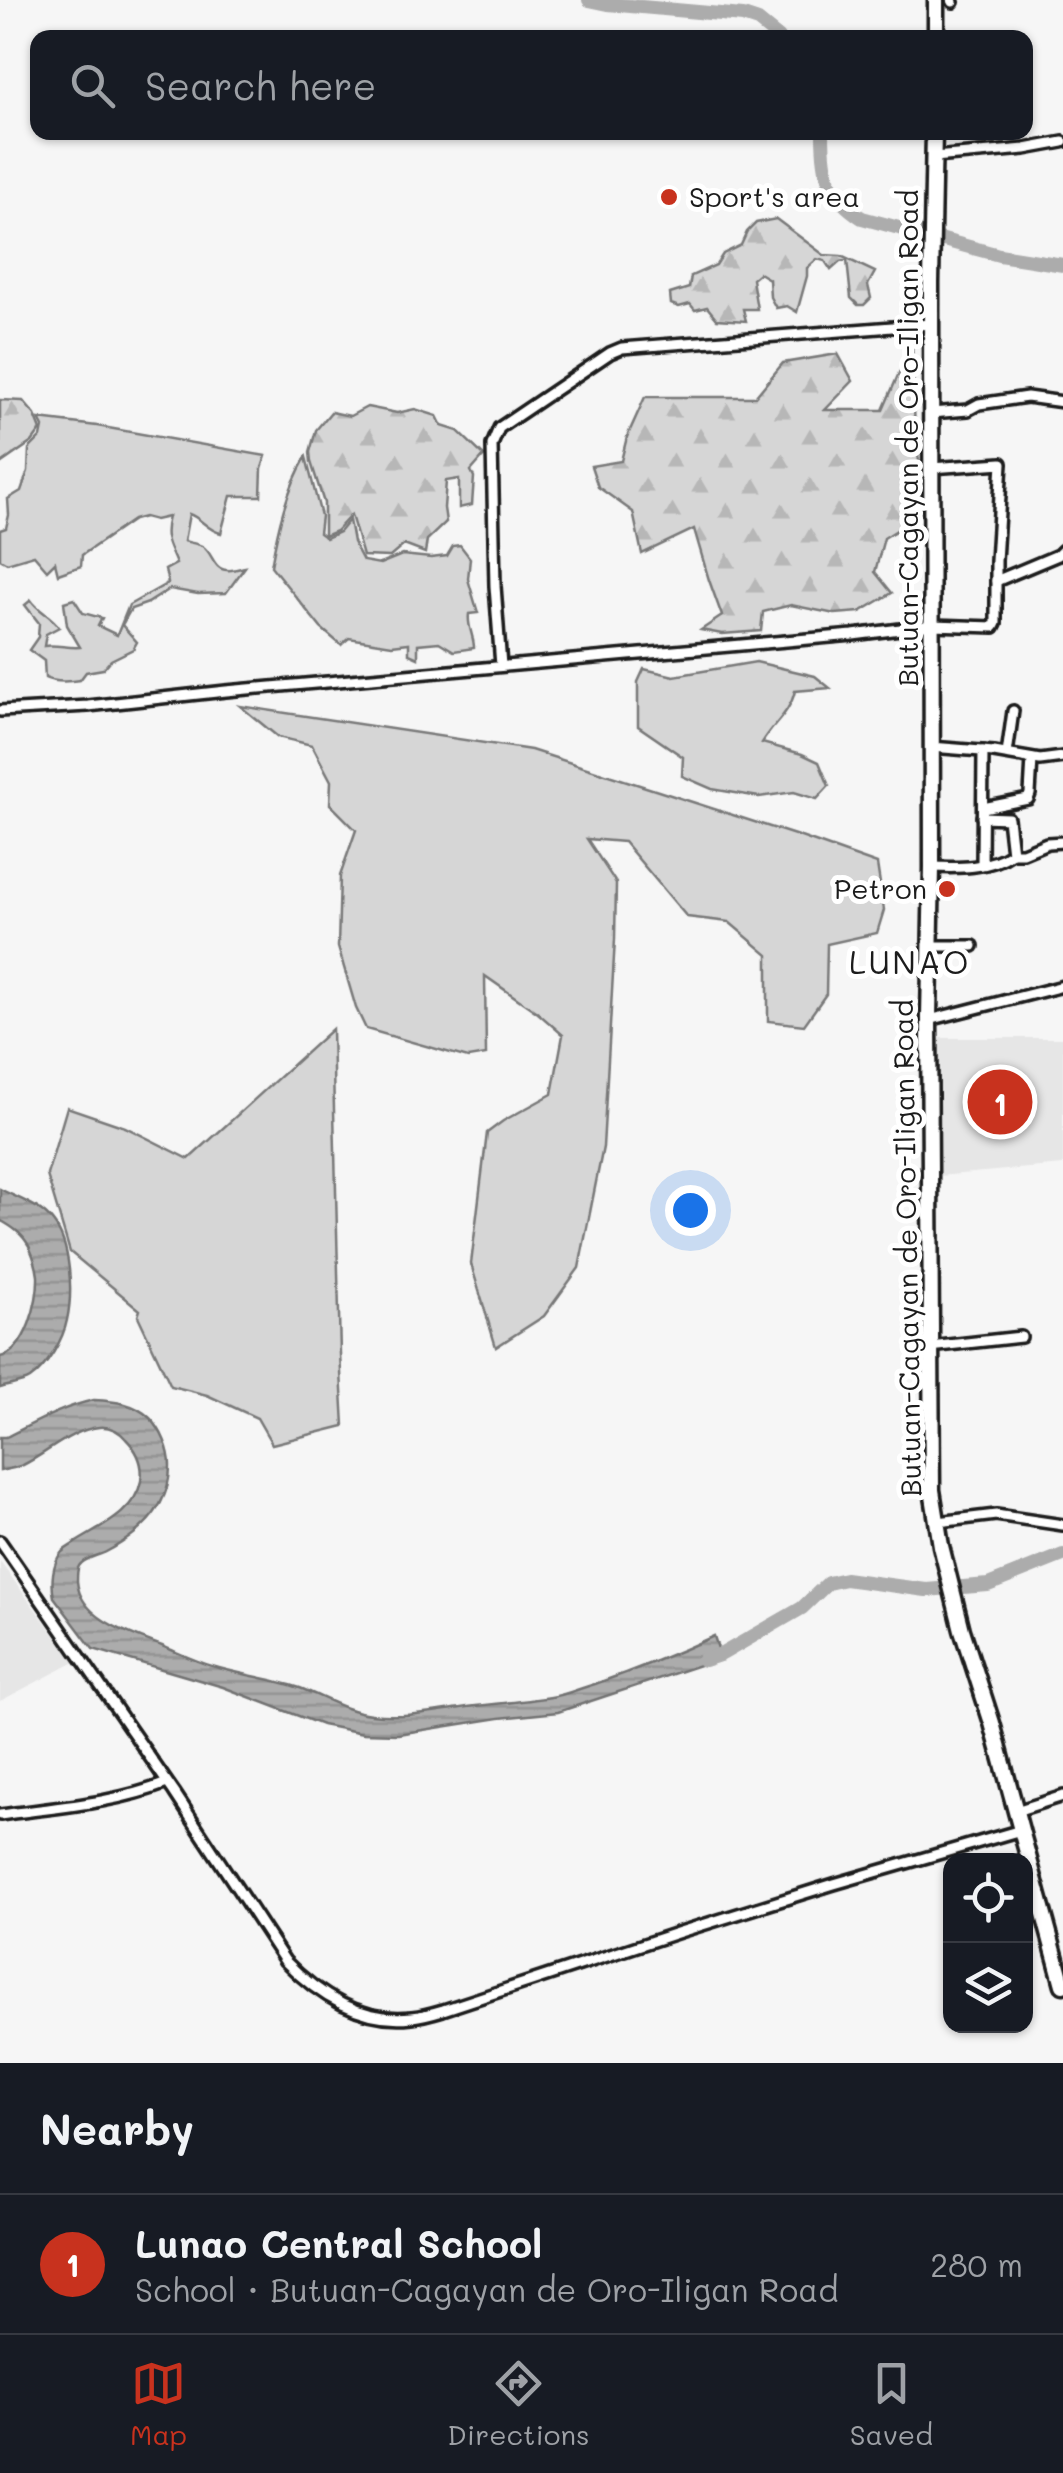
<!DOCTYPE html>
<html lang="en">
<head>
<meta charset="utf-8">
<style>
  body { margin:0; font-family:Mali,sans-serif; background:#20242c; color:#f1f3f6 }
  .controls { position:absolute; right:30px; bottom:30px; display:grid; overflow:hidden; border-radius:20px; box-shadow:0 2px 8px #0004 }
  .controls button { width:90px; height:90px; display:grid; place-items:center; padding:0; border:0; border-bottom:2px solid #363941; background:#171b24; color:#f1f3f6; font:50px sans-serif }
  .you { position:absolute; left:690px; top:1210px; width:35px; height:35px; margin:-25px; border:8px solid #fff; border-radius:50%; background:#1a73e8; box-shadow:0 0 0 15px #1a73e833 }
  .badge { display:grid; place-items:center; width:65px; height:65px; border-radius:50%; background:#c8321e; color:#fff; font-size:32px; font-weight:700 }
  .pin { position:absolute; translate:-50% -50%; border:5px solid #fff; box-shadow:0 2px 10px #0006 }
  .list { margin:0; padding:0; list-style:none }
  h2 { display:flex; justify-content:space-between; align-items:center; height:130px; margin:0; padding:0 40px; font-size:42px }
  h2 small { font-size:32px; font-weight:400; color:#9ea1a6 }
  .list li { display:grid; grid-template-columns:65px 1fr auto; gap:30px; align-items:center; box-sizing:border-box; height:140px; padding:0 40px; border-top:2px solid #363941 }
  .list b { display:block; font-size:38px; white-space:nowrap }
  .list p { margin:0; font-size:32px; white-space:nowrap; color:#9ea1a6 }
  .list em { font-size:32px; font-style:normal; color:#9ea1a6 }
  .icon { flex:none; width:55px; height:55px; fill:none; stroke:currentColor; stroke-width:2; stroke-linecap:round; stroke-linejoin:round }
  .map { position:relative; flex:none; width:1063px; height:2063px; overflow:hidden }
  .search { position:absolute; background:#171b24; box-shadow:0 2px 8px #0004; left:30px; right:30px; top:30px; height:110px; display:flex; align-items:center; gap:25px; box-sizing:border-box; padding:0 35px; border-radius:20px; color:#9ea1a6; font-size:38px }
  .sheet { height:270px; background:#171b24 }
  nav { display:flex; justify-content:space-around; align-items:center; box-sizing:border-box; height:140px; border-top:2px solid #363941; background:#171b24; font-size:28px; color:#9ea1a6 }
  nav a { display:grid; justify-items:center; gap:5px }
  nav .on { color:#c8321e }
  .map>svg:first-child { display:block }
  .built { fill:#e6e6e6 }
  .grass { fill:#d6d6d6; stroke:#797979; stroke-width:2.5 }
  .forest { fill:url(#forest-firs); stroke:#797979; stroke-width:2.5 }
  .water { fill:url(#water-rules); stroke:#727272; stroke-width:2.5 }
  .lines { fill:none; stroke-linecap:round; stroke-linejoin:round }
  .river { stroke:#acacac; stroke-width:14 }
  .minor-casing { stroke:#1c1c1c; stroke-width:16 }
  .highway-casing { stroke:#1c1c1c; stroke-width:21 }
  .minor { stroke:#fff; stroke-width:9 }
  .highway { stroke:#fff; stroke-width:14 }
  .poi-dot { fill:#c8321e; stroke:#fff; stroke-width:4 }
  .labels { text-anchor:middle; stroke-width:10; stroke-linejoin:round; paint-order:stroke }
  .poi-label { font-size:28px; fill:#1c1c1c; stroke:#fff; text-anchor:start }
  .street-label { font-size:28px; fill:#1c1c1c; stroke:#fff }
  .quarter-label { font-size:32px; letter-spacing:2.5px; fill:#1c1c1c; stroke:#fff }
</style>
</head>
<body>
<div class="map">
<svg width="1063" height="2063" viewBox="0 0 1063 2063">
  <defs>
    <pattern id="forest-firs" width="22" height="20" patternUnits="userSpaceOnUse" patternTransform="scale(2.5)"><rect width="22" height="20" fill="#d6d6d6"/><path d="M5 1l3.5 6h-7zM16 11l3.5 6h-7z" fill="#b7b7b7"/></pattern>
    <pattern id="water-rules" width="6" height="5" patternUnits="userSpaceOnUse" patternTransform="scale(2.5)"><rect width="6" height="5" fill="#acacac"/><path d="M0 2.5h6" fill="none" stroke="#939393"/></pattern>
  </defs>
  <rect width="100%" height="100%" fill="#f6f6f6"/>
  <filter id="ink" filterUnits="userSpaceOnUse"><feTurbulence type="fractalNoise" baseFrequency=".01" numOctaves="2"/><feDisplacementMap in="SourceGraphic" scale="20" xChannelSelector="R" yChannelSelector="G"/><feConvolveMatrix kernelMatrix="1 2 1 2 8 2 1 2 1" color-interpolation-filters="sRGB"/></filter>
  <g filter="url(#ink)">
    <g class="built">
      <polygon points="934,1038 1063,1038 1063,1165 938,1176"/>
      <polygon points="0,1562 75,1662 0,1701"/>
    </g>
    <g class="grass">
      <path d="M 39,419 L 97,426 L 266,456 L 262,468 L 261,496 L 231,496 L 221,533 C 208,531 201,518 189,514 L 184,541 C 187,542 198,544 202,546 C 213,552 213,570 227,570 C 233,571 239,568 245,567 L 226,593 L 198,594 L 170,589 L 148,603 L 131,609 L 122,625 L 137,642 L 133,649 L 111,660 L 103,669 L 86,672 L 80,680 C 68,682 56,683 45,678 L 44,661 L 29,650 L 38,637 L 39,623 L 25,605 L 31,600 C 39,612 51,615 59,627 L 46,634 L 44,646 C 56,644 67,648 80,647 L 67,625 L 64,602 L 74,599 L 83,613 L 102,618 L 98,626 L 117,635 L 129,605 L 168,583 L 165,570 L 176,564 C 168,544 162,538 168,517 L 155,520 L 144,517 L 133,520 L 82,555 L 81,566 L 58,574 L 55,562 L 47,570 L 34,555 L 7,563 L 0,559 L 0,530 L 6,528 L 9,515 L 8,499 L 21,491 L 28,471 L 29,449 L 41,437 L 43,427 Z"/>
      <path d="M 306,457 L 321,516 L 319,533 L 326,538 L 339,532 L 349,520 L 353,542 L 363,561 L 380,564 L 402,555 L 431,558 L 447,556 L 453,546 L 460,545 L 470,558 L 468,579 L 478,613 L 469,614 C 467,626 474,636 474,648 L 454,651 L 439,642 L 418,644 L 418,658 L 409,654 L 409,643 L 392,645 L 349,638 L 341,645 L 321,628 L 271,566 C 278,527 286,491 306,457 Z"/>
      <path d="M 756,662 L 815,676 L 830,688 L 795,691 C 790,713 773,724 762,743 L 802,754 L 819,762 L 829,786 L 817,799 L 794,792 L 759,797 L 712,789 L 682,776 L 683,757 L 638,726 L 638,682 L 644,669 L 674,676 Z"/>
      <polygon points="240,706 531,750 798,836 877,864 884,910 877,933 827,944 826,994 804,1025 768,1021 768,955 729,922 687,917 624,842 587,839 616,883 615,939 603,1147 579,1268 544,1316 496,1347 471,1264 487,1133 503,1121 552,1094 563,1035 538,1013 485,976 486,1055 468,1058 366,1029 356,1008 338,947 340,876 356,830 330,804 331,781 312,745 278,737"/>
      <polygon points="332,1029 340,1354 344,1426 272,1444 257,1418 207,1395 171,1386 138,1316 140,1310 70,1252 47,1175 67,1107 125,1127 189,1159"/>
    </g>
    <g class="forest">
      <polygon points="776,219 824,255 841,256 875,272 868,285 871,298 864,305 858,305 851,298 847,260 840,262 831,270 825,261 817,259 807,268 807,276 797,312 787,306 776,308 770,297 769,279 759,273 752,279 757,309 743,309 746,321 717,319 707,307 695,310 690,304 679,307 671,304 670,294 689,288 691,276 716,265 723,254 741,245 747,232 756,223"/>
      <polygon points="912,343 915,435 922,480 919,516 884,538 875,572 892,593 860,612 835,614 791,605 763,612 761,631 722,634 701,630 722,616 709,580 694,529 642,554 633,512 598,487 591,466 621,461 627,437 645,397 755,397 783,363 838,354 853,381 825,410 883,410"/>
      <polygon points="0,400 23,401 35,415 41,430 32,442 0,464"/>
      <polygon points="367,407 397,413 415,409 437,416 442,426 458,431 484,456 471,471 474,477 472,505 459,508 459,479 446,481 444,508 446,522 427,540 425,553 404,545 390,557 363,556 351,515 336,531 324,536 324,503 311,462 310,452 316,430 331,412 350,416"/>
    </g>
    <g class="water">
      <path d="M 0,1189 C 17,1198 42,1206 53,1222 C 71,1244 73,1293 67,1320 C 63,1340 47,1367 30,1379 C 22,1384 9,1385 0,1388 L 0,1357 C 26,1352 39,1301 38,1276 C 37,1267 33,1255 29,1246 C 22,1233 12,1227 0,1220 Z"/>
      <path d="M 94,1400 C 115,1401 135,1403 150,1418 C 162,1430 170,1450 170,1466 C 170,1508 140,1534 106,1552 C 98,1556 84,1558 79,1566 C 77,1569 77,1577 77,1581 C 80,1620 132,1634 162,1646 C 179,1653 195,1661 212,1666 C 241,1675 271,1678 300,1688 C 323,1697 345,1711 371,1714 C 401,1718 431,1712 461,1708 C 491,1704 521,1702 551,1697 C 566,1695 580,1688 595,1684 C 635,1670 675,1654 714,1636 L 721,1658 L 558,1712 L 499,1718 L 398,1734 L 363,1733 L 322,1725 L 223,1687 L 93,1649 L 54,1597 C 51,1583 52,1563 62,1552 C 66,1548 71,1546 75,1543 C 100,1527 135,1513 141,1481 C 144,1464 138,1451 126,1439 C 119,1431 110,1426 99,1427 C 70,1430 48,1453 23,1465 C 16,1468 8,1469 0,1471 L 0,1437 L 6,1437 C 36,1422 62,1407 94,1400 Z"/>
    </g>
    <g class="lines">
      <g class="river">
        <polyline points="589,0 608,4 743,16 758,21 779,38"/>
        <path d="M 823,132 C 823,172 827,196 862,218 L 999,255 L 1063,265"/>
        <polyline points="704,1660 722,1654 802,1608 828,1583 845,1579 926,1590 988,1585 1063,1555"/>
      </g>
      <defs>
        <g id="minor">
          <polyline points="952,0 953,2"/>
          <polyline points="934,157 1025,149 1063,142"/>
          <polyline points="931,413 968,410 979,404 1027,397 1063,402"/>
          <polyline points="996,581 1058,555 1063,550"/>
          <polyline points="501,666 495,586 492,445 499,428 610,353 622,348 931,324"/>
          <polyline points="0,711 88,706 226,691 853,635 932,625 994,627 996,623 996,561 1002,463 931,468"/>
          <polyline points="931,747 994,752 1040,760 1063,757"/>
          <polyline points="1007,754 1013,711"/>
          <polyline points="983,808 1028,799 1030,794 1032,759"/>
          <polyline points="1012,853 1023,853 1047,843 1063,842"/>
          <polyline points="982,864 983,751"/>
          <path d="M 932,867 C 957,868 990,869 1012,853 L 1008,818 L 982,817"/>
          <polyline points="929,946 973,946"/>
          <polyline points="929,1020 1063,986"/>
          <polyline points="930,1347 1021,1337"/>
          <polyline points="938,1522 996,1515 1063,1525"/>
          <path d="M 0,1541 L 174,1792 L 285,1961 C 318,1995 362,2023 412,2017 C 422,2016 433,2013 443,2010 L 680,1932 L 834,1884 L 1021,1830"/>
          <polyline points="1016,1811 1063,1796"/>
          <path d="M 0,1815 C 57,1807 113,1804 167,1783"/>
        </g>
        <g id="highway">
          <polyline points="936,0 936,38"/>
          <polyline points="934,132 931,283 932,867 929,1017 932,1490 941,1546 962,1630 992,1723 1063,1985"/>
        </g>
      </defs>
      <use href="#minor" class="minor-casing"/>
      <use href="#highway" class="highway-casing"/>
      <use href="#minor" class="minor"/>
      <use href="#highway" class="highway"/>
    </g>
  </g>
  <g class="poi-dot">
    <circle cx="669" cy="197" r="10"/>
    <circle cx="947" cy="889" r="10"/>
  </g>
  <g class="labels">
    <g class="poi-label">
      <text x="689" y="207">Sport's area</text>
      <text x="927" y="899" text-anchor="end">Petron</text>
    </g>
    <g class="street-label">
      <text transform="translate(908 438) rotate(-90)" y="10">Butuan-Cagayan de Oro-Iligan Road</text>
      <text transform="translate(907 1248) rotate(-91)" y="10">Butuan-Cagayan de Oro-Iligan Road</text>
    </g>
    <g class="quarter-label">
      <text x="910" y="974">LUNAO</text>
    </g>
  </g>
</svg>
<div class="controls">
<button><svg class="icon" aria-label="locate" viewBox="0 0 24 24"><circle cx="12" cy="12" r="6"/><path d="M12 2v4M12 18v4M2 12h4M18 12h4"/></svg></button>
<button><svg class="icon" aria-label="layers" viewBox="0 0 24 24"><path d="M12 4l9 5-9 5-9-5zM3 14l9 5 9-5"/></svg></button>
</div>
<div class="you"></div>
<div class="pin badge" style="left:1000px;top:1102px">1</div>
<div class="search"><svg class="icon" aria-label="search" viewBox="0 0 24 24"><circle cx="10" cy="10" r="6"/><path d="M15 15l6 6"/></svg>Search here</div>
</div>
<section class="sheet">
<h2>Nearby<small></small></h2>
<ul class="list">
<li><span class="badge">1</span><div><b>Lunao Central School</b><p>School · Butuan-Cagayan de Oro-Iligan Road</p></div><em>280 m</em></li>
</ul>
</section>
<nav>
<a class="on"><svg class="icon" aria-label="map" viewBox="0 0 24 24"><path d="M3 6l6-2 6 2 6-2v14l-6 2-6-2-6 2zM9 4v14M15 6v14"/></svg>Map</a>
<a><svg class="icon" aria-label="directions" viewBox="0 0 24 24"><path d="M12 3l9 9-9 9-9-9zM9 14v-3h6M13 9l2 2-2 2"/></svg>Directions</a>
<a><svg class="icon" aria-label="saved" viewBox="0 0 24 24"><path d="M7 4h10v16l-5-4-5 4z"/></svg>Saved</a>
</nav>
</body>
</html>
